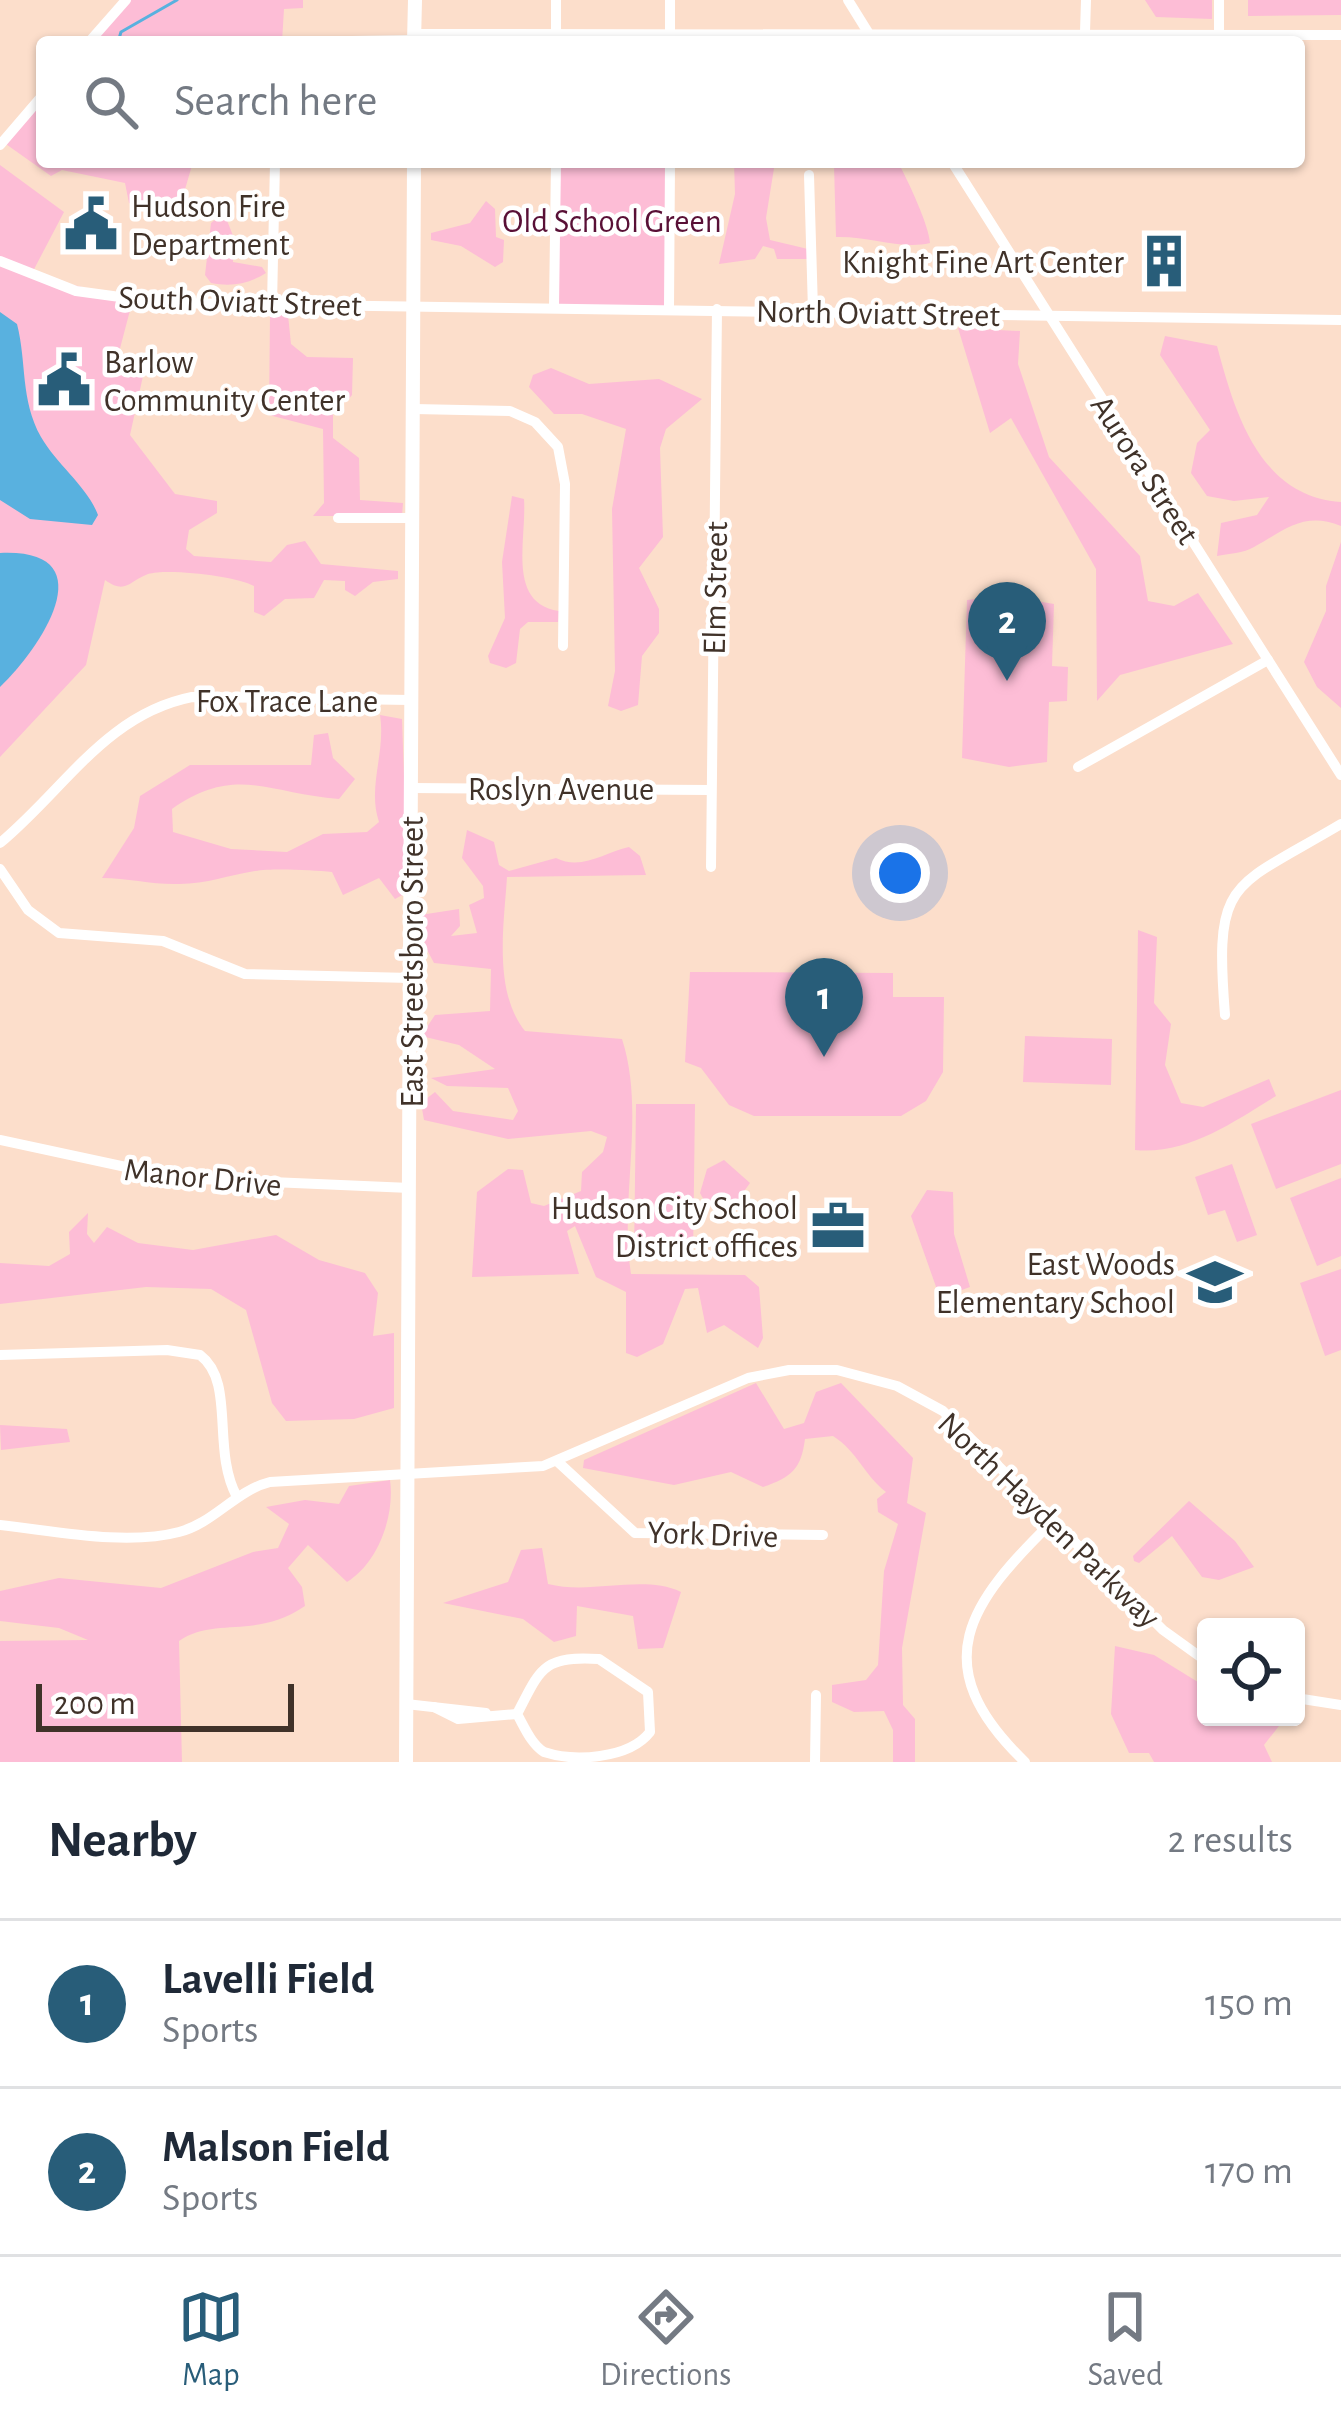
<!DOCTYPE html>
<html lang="en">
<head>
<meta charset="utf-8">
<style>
  body { margin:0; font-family:"Alegreya Sans",sans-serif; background:#f6f6f7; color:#1f2937 }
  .controls { position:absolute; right:36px; bottom:36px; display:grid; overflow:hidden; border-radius:12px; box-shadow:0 3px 9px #0004 }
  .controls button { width:108px; height:108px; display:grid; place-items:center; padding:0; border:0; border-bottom:3px solid #e0e1e3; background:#fff; color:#1f2937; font:60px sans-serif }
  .scale { position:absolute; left:36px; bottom:30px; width:258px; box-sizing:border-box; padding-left:12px; border:6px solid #403229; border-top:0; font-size:33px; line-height:42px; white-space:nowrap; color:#403229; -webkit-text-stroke:9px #fff; paint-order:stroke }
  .you { position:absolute; left:900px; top:873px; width:42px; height:42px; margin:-30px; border:9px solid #fff; border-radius:50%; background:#1a73e8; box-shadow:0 0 0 18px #1a73e833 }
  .badge { display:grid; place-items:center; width:78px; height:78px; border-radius:50%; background:#285d79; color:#fff; font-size:39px; font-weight:700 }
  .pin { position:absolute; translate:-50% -99px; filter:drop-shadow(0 3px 6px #0008) }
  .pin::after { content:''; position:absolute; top:63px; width:42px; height:36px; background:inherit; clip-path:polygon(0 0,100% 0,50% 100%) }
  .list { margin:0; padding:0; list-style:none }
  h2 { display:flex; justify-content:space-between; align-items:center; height:156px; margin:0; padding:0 48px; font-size:51px }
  h2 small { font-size:39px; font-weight:400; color:#747a83 }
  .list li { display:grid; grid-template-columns:78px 1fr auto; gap:36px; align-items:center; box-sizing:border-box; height:168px; padding:0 48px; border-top:3px solid #e0e1e3 }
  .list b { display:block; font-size:45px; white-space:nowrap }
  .list p { margin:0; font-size:39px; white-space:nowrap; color:#747a83 }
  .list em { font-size:39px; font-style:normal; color:#747a83 }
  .icon { flex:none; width:66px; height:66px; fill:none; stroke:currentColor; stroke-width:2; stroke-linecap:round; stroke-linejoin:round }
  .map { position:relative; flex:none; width:1341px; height:1762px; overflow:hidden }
  .search { position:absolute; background:#fff; box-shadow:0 3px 9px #0004; left:36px; right:36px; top:36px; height:132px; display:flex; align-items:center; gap:30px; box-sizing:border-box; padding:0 42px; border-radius:12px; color:#747a83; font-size:45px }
  .sheet { height:492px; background:#fff }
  nav { display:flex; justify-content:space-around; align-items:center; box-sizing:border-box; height:168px; border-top:3px solid #e0e1e3; background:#fff; font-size:33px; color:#747a83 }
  nav a { display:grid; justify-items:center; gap:6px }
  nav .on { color:#285d79 }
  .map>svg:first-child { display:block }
  .green { fill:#fdbdd6 }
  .water { fill:#59b1df }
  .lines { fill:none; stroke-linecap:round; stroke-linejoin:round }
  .stream { stroke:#59b1df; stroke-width:3 }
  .minor { stroke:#fff; stroke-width:10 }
  .major { stroke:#fff; stroke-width:14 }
  .labels { text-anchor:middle; stroke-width:9; stroke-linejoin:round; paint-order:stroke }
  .poi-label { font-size:33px; fill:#403229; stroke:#fff; text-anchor:end }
  .park-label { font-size:33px; fill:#591036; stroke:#fff }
  .street-label { font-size:33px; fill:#403229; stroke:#fff }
</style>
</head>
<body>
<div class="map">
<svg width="1341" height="1762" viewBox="0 0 1341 1762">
  <rect width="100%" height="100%" fill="#fcdecb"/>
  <g class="green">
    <polygon points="126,0 303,0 303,8 284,9 282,42 89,42"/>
    <polygon points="1145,0 1212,0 1212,19 1156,17"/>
    <polygon points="1248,0 1341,0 1341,15 1248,16"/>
    <polygon points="42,96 42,162 193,162 176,220 129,203 125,183 62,170 51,176 3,142"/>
    <polygon points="556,162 670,162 669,308 554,307"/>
    <polygon points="734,162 775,162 766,218 770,240 808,249 809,259 777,259 774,249 763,246 755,259 719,264 735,194"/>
    <path d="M 818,162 L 898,162 C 908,181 929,225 930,243 C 901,250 870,236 836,237 L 834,165 Z"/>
    <path d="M 0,165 L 64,212 L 31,275 L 133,299 L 118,356 L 118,363 L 142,369 L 143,376 L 130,435 L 175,494 L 217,501 L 217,513 L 189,530 L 186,549 L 194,556 L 271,562 L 287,545 L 305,541 L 321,564 L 398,571 L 398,579 L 373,582 L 355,596 L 345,590 L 345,581 L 324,580 L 314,598 L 285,599 L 264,616 L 254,612 L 254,586 C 237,576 168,568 148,574 C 129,581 126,595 105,580 L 86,665 L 0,757 Z"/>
    <polygon points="486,201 495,209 496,237 504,240 503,262 495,267 461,246 431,240 431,233 470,223"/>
    <path d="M 224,213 L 234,238 L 233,262 L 262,267 L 266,273 C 249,284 231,287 211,283 L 205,275 L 211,223 Z"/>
    <polygon points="270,315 288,315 291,344 307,357 353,358 352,395 346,402 333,403 333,438 359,458 360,500 403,503 402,516 313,516 324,503 323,429 269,415"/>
    <polygon points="958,328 1020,331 1018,364 1049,457 1140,556 1148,601 1174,606 1198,593 1233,644 1120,675 1097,701 1096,569 1011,418 990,433"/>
    <path d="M 1165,336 L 1217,346 C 1235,413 1259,496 1341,502 L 1341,526 C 1304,511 1285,530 1254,547 C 1244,553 1228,554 1217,556 L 1221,523 L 1257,515 L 1269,497 L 1234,501 L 1207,496 L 1191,473 L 1197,443 L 1210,430 L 1160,355 Z"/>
    <polygon points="551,368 589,384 659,379 702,399 666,429 660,448 663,537 639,568 659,609 659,633 642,656 638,705 621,711 608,706 615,671 612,509 626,429 582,414 554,414 529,387 533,375"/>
    <path d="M 512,496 L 524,499 C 527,539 506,603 559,611 L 558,622 L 528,622 L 520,629 L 516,663 L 506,668 L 490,663 L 488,656 L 505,618 L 502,562 Z"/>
    <polygon points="1341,542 1341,708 1317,687 1304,662 1326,611 1326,586"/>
    <polygon points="1008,596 1054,604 1052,666 1068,667 1067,701 1049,702 1047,762 1009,767 962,758 967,600"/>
    <path d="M 380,715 L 402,719 L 408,892 L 395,899 L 379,878 L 343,895 L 332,872 C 313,870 272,868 255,871 C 229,875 207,884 179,884 C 154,885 128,878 102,878 L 134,828 L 140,796 L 190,765 L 311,765 L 314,735 L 328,733 L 333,758 L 355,779 L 339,799 C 269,794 236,764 172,809 L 173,832 L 231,849 L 287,852 L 323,834 L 367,832 L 379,822 C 367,787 386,753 380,715 Z"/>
    <path d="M 467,830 L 494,842 L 499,865 L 509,871 L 556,858 C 582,871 605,852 629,847 L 640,856 L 646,875 L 507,877 C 504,925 493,991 525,1031 L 622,1039 C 646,1113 619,1199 631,1274 L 745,1275 L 759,1287 L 763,1338 L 758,1348 L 724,1325 L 707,1333 L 698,1288 L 685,1289 L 663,1344 L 637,1357 L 626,1353 L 626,1292 L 596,1277 L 575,1226 L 567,1231 L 579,1274 L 472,1277 L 477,1192 L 508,1169 L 523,1170 L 531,1203 L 544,1206 L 581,1191 L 582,1172 L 603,1152 L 607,1137 L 591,1131 L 508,1139 L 424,1120 L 421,1103 L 435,1092 L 453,1111 L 513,1120 L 518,1111 L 508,1088 L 447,1086 L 431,1078 L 495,1069 L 459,1045 L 421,1036 L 435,1015 L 490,1011 L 491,969 L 434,963 L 425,946 L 420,915 L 459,909 L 460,926 L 451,936 L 477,933 L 469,905 L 484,898 L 483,886 L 462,858 Z"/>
    <path d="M 1138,930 L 1157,937 L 1154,1003 L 1171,1024 L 1165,1065 L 1181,1103 L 1203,1107 L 1269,1079 L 1276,1096 C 1233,1122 1188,1155 1135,1150 Z"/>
    <polygon points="690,972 893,973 893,997 944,997 943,1072 926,1101 901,1116 754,1116 729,1105 701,1068 685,1062"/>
    <polygon points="1025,1036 1112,1039 1111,1085 1023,1082"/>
    <polygon points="1341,1090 1341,1164 1276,1189 1251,1124"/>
    <polygon points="636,1104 695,1104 693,1257 634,1256"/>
    <polygon points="724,1160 750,1183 729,1212 706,1204 700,1193 707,1169"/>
    <polygon points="1232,1164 1257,1235 1237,1242 1225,1210 1208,1215 1195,1177"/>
    <polygon points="1341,1178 1341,1256 1317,1266 1290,1198"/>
    <polygon points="927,1190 953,1192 954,1234 970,1287 940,1298 911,1216"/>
    <polygon points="88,1213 87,1234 94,1243 107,1227 138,1243 193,1250 276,1235 319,1260 365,1273 378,1293 373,1336 394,1333 394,1408 354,1419 286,1421 272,1403 246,1310 211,1289 146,1287 0,1304 0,1263 49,1266 70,1254 69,1232"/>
    <polygon points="1341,1269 1341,1350 1325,1356 1300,1283"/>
    <path d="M 756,1383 L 784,1429 L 804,1423 L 816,1392 L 841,1383 L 913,1458 L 907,1503 L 926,1513 L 902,1648 L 903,1705 L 915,1719 L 915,1762 L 893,1762 L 893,1730 L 884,1711 L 854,1712 L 832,1702 L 832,1685 L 866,1680 L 878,1665 L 884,1571 L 898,1524 L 878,1512 L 877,1499 L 886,1492 C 864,1475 857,1451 833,1436 L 805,1439 C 801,1469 792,1477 763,1487 L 731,1472 L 674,1485 L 583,1468 L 584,1460 Z"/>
    <polygon points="0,1425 67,1429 70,1442 1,1450"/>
    <path d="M 390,1480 C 395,1516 378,1563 347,1582 L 308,1545 L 288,1568 L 302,1587 L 305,1606 C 255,1640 215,1616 179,1641 L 182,1762 L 0,1762 L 0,1641 L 88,1640 L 59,1628 L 0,1621 L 0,1591 L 59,1578 L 161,1588 L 253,1552 L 278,1548 L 289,1524 L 266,1507 L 305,1500 L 339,1504 L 349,1486 Z"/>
    <polygon points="1189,1501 1235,1541 1254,1567 1219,1580 1202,1577 1172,1536 1139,1563 1134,1561 1133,1556"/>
    <path d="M 542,1548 L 548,1584 C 591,1595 643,1574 681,1592 L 663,1648 L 638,1649 L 633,1616 L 577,1606 L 576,1636 L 554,1642 L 523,1619 L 443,1603 L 508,1582 L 521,1550 Z"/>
    <polygon points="1115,1646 1154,1655 1206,1687 1206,1717 1268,1717 1279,1726 1264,1745 1272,1762 1154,1762 1149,1753 1129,1753 1111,1714"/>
  </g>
  <g class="water">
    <path d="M 0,312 L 17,324 C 27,363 20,399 41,437 C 57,465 87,486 98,515 L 92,525 L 30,519 L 0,500 Z"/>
    <path d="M 0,553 C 107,548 42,647 0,687 Z"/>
  </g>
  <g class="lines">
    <g class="stream">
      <polyline points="118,42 121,32 177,0"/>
      <polyline points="82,163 83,162"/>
    </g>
    <g class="minor">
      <polyline points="848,0 874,42"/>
      <polyline points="1219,0 1219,33"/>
      <polyline points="1085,32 1086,0"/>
      <polyline points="415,34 1341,35"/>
      <polyline points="89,42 126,0"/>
      <polyline points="289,42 414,40"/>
      <polyline points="556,42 556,0"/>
      <polyline points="670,42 670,0"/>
      <polyline points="0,145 42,96"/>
      <polyline points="952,162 1341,775"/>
      <polyline points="809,175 813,310"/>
      <polyline points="0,261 76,291 164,303 1341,320"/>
      <polyline points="272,305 275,162"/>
      <polyline points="554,307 556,162"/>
      <polyline points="669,308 670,162"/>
      <polyline points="414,409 510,411 535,422 558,447 565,484 563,646"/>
      <polyline points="338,518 413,518"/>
      <polyline points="1078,767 1268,660"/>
      <polyline points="411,788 711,790"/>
      <path d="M 0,843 C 64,790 106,714 192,697 L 412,700"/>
      <polyline points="711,867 717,309"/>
      <polyline points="0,869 28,910 59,933 163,941 245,974 411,978"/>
      <path d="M 1225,1015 C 1214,877 1230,890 1341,824"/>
      <polyline points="0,1140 177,1178 410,1188"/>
      <path d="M 0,1355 L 167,1350 L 200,1355 C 236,1382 211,1449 237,1497"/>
      <polyline points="558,1462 635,1533 823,1535"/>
      <path d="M 0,1525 C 55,1531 126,1546 179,1532 C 214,1523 235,1491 270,1482 L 543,1466 L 748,1378 L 789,1370 L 837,1370 L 897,1386 L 943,1411 L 1163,1630 L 1206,1661"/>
      <path d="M 599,1659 L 648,1692 L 650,1732 C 629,1759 574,1762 544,1752 C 531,1744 524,1726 517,1714 C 540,1670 542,1655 599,1659 Z"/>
      <polyline points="1296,1698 1341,1705"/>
      <polyline points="406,1704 486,1713"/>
      <polyline points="434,1707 458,1719 517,1714"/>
      <polyline points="815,1762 816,1695"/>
      <path d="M 1025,1762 C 923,1664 969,1603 1054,1520"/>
    </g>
    <g class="major">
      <polyline points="414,42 415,0"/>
      <polyline points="406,1762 414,162"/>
    </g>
  </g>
  <defs>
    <symbol id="civic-bare" viewBox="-9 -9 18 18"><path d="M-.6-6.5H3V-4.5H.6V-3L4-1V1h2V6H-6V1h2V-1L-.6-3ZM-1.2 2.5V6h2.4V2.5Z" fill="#285d79" stroke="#fff" stroke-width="2.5" paint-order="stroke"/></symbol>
    <symbol id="building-bare" viewBox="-9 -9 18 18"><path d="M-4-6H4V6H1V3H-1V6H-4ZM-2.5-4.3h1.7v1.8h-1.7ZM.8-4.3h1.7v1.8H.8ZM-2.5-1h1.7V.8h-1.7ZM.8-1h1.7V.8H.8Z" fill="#285d79" stroke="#fff" stroke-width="2.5" paint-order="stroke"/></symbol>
    <symbol id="office-bare" viewBox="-9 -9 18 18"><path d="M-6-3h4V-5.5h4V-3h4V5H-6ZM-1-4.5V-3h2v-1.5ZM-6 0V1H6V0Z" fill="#285d79" stroke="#fff" stroke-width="2.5" paint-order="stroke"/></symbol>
    <symbol id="school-bare" viewBox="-9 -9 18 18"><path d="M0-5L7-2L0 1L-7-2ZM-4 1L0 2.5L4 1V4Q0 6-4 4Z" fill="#285d79" stroke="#fff" stroke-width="2.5" paint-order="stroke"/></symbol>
  </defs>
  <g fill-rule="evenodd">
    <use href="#civic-bare" x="53" y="186" width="76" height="76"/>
    <use href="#building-bare" x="1126" y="223" width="76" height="76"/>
    <use href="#civic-bare" x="26" y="342" width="76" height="76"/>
    <use href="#office-bare" x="800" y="1188" width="76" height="76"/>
    <use href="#school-bare" x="1177" y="1244" width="76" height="76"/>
  </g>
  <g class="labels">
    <g class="poi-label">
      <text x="131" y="217" text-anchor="start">Hudson Fire<tspan x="131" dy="38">Department</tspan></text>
      <text x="1124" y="273">Knight Fine Art Center</text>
      <text x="104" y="373" text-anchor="start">Barlow<tspan x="104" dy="38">Community Center</tspan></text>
      <text x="798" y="1219">Hudson City School<tspan x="798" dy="38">District offices</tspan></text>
      <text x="1175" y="1275">East Woods<tspan x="1175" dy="38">Elementary School</tspan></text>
    </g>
    <g class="park-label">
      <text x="612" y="232">Old School Green</text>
    </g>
    <g class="street-label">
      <text transform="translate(240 300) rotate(2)" y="12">South Oviatt Street</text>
      <text transform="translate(878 312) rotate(1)" y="12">North Oviatt Street</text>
      <text transform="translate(1146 469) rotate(57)" y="12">Aurora Street</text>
      <text transform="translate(714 588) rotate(-89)" y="12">Elm Street</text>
      <text x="287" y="712">Fox Trace Lane</text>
      <text x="561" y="800">Roslyn Avenue</text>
      <text transform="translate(411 962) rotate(-90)" y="12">East Streetsboro Street</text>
      <text transform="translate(203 1176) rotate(6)" y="12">Manor Drive</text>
      <text transform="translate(1050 1519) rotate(44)" y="12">North Hayden Parkway</text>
      <text transform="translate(713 1533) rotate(2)" y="12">York Drive</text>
    </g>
  </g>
</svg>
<div class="controls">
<button><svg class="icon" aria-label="locate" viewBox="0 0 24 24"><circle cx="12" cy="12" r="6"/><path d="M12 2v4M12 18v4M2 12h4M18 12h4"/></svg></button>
</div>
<div class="scale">200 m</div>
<div class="you"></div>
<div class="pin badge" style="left:824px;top:1057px">1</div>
<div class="pin badge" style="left:1007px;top:681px">2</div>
<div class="search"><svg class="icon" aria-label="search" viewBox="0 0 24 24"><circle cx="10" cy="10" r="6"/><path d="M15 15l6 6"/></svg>Search here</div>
</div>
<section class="sheet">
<h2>Nearby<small>2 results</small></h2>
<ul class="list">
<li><span class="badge">1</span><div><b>Lavelli Field</b><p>Sports</p></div><em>150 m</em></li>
<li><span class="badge">2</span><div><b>Malson Field</b><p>Sports</p></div><em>170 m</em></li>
</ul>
</section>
<nav>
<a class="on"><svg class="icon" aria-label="map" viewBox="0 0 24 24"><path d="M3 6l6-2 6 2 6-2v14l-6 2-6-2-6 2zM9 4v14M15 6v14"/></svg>Map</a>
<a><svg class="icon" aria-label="directions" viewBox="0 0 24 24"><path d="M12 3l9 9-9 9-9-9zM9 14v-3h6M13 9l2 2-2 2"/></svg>Directions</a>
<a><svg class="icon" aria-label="saved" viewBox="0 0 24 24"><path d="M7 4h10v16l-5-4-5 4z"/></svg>Saved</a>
</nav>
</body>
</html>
